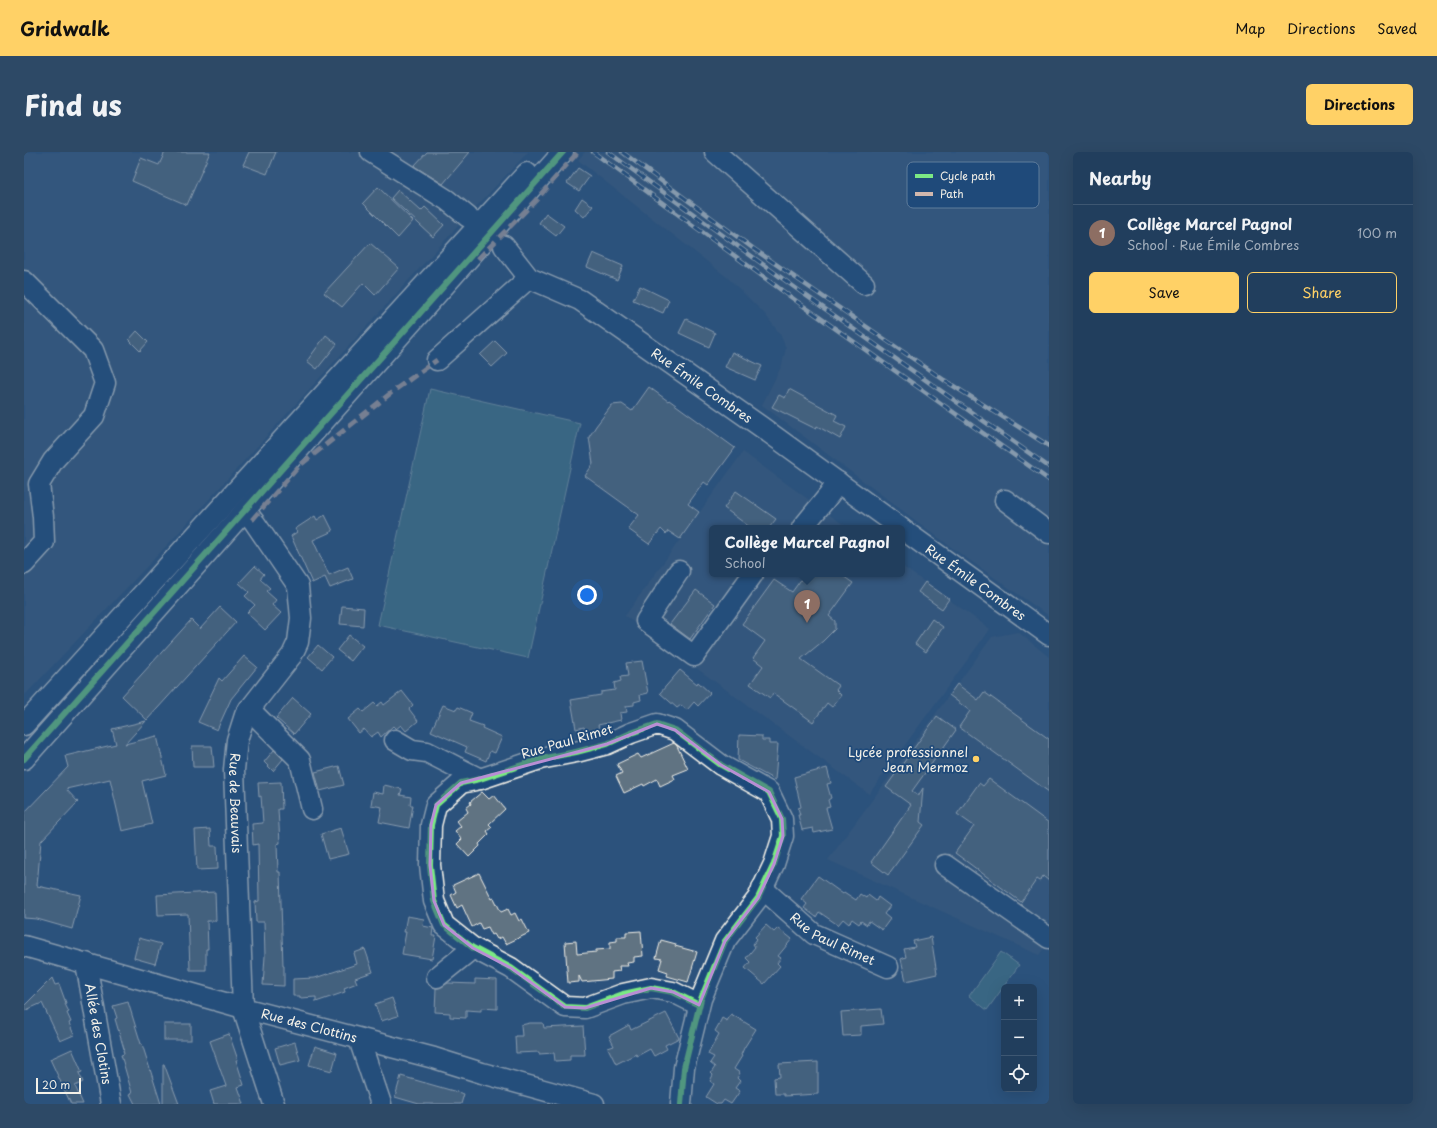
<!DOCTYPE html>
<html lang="en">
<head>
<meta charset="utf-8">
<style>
  body { margin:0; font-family:"Playpen Sans",sans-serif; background:#2d4966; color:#f1f3f6 }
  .controls { position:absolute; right:12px; bottom:12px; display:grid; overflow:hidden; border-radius:6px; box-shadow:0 4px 16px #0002 }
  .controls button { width:36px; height:36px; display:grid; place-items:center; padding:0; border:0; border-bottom:1px solid #3e5772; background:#213e5d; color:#f1f3f6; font:20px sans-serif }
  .scale { position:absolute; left:12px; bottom:10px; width:45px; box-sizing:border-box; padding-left:4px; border:2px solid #f4f1e8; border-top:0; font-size:11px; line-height:14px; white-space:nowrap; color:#f4f1e8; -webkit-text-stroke:3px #1f4a7a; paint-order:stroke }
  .you { position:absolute; left:563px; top:443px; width:14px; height:14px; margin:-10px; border:3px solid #fff; border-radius:50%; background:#1a73e8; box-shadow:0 0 0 6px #1a73e833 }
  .badge { display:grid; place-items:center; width:26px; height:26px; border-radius:50%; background:#ffd166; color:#fff; font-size:13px; font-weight:700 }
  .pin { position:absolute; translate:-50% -33px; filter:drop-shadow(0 1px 2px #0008) }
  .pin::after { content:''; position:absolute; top:21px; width:14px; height:12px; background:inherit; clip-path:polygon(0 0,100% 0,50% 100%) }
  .popup { position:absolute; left:685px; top:373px; width:196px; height:52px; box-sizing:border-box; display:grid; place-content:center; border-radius:6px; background:#213e5d; filter:drop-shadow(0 1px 3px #0005); font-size:13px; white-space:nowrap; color:#a2aebc }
  .popup b { font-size:15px; color:#f1f3f6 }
  .popup::after { content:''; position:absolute; left:50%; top:100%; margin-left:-8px; border:8px solid transparent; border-top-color:#213e5d }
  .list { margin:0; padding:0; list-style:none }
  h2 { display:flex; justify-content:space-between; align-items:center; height:52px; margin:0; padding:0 16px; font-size:17px }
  h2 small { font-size:13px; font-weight:400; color:#a2aebc }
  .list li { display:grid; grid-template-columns:26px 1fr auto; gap:12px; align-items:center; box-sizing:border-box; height:56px; padding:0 16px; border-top:1px solid #3e5772 }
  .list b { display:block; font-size:15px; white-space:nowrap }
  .list p { margin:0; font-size:13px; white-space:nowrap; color:#a2aebc }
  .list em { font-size:13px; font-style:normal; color:#a2aebc }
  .actions { display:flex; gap:8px; padding:12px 16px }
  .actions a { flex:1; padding:9px 0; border:1px solid #ffd166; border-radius:6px; text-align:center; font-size:14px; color:#ffd166 }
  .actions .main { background:#ffd166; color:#111 }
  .icon { flex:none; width:22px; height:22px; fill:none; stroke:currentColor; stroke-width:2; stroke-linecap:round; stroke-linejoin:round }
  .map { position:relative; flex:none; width:1025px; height:952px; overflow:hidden; border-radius:6px }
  header { display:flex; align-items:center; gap:24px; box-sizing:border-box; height:56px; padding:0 20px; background:#ffd166; color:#111 }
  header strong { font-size:19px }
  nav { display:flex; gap:22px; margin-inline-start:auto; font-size:14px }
  .intro { display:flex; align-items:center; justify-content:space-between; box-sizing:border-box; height:96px; padding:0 24px }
  h1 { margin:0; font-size:28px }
  .button { padding:10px 18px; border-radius:6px; background:#ffd166; color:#111; font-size:14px; font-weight:700 }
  main { display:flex; gap:24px; padding:0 24px }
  aside { flex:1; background:#213e5d; border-radius:6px; box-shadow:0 4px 16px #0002 }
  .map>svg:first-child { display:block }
  .built { fill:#3c5c7e }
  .green { fill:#497e8c; stroke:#9eb8ba }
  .building { fill:#617382; stroke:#f4f1e8 }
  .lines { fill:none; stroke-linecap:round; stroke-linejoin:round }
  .minor-casing { stroke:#f4f1e8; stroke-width:23 }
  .minor { stroke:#1f4a7a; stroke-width:20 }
  .rail-casing { stroke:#f4f1e8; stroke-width:4.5 }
  .rail { stroke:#1f4a7a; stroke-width:3; stroke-dasharray:9; stroke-linecap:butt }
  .quiet { stroke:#d1b7ad; stroke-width:5; stroke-dasharray:10 5; stroke-linecap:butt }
  .cycleway-casing { stroke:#1f4a7a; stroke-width:8 }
  .cycleway { stroke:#7ce984; stroke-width:6 }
  .marked { fill:none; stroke:#b88ed4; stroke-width:3; stroke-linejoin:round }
  .poi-dot { fill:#ffd166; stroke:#1f4a7a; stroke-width:1.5 }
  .labels { text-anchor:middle; stroke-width:3.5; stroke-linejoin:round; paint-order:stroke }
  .street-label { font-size:13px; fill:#f4f1e8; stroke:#1f4a7a }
  .poi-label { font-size:13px; fill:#f4f1e8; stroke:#1f4a7a; text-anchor:end }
  .key { fill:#1f4a7a; stroke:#5f7c9b; stroke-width:1 }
  .key-label { font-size:11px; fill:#f4f1e8 }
</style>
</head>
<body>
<header>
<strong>Gridwalk</strong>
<nav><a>Map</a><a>Directions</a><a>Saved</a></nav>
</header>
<div class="intro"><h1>Find us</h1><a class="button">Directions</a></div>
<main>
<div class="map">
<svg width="1025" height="952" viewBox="0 0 1025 952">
  <rect width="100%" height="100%" fill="#2c527c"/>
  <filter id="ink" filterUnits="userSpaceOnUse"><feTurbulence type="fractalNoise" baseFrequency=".025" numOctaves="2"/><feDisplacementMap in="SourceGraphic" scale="8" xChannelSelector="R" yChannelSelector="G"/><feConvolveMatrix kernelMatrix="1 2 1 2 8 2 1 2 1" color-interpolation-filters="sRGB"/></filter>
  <g filter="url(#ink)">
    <g class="built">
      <polygon points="0,0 504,0 434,74 147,389 0,544"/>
      <polygon points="561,0 1025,0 1025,464 927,395 738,253 758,213 762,196 756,182 740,161 704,126 554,8"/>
      <polygon points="719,300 824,376 688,376 688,422 878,422 878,414 966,477 845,642 601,464"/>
      <polygon points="994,480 1025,505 1025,789 1015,803 804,708 968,485"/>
    </g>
    <g class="green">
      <polygon points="406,237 556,271 504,506 354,473"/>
      <polygon points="977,800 995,813 963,858 945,844"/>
    </g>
    <g class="building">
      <polygon points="141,0 186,0 163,53 108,29 117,6 135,13"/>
      <polygon points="225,0 252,0 243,22 219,13"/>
      <polygon points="403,0 446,0 419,32 390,14"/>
      <polygon points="554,16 566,24 555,39 543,31"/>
      <polygon points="354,35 389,69 374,86 339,51"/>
      <polygon points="374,38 397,59 401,55 420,73 409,85 367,46"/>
      <polygon points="558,46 569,54 560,65 551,57"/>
      <polygon points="522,61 540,74 532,84 515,71"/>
      <polygon points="346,91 375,116 351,143 339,131 318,155 300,141"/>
      <polygon points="569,101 599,114 593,128 563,115"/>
      <polygon points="616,134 645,148 639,161 609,148"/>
      <polygon points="662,167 691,181 685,195 655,181"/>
      <polygon points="113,179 124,190 116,199 105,188"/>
      <polygon points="302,183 313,192 293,217 283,209"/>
      <polygon points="471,189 483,201 468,215 456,203"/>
      <polygon points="708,200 738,214 731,228 701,215"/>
      <polygon points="625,235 644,249 645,248 711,296 684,333 680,330 664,352 675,360 656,387 644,379 642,382 637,377 625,392 604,377 615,363 561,324 569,312 565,285 572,274 588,253 598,252 608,259"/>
      <polygon points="765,237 813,263 810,269 822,275 816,287 793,274 792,277 748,255 755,243 761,246"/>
      <polygon points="712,339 752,367 745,376 727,376 700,356"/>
      <polygon points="301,363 309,379 289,388 305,423 324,415 329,427 306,436 301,425 288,431 267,384 273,380 271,377 291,364 293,368"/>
      <polygon points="231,414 240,422 236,427 246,436 242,439 252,448 248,453 257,461 241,478 223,461 231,453 221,444 225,440 215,431"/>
      <polygon points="781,422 816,422 829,431 805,464 811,469 811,477 799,489 777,507 815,534 812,538 817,543 808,555 803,551 789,570 749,541 746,546 726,532 739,514 729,506 741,489 718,472 750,428 768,440"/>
      <polygon points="901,430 925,447 918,457 894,440"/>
      <polygon points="672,438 691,452 666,487 646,472"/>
      <polygon points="318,454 340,456 339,474 316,472"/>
      <polygon points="196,455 212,470 123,568 98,544 167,468 176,477"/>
      <polygon points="908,467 919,475 902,500 891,492"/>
      <polygon points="325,483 339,494 327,509 313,498"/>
      <polygon points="294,493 308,505 298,517 284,505"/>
      <polygon points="220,504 233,515 207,547 193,578 174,570 195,526 198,529"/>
      <polygon points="618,509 624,541 616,543 617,548 610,550 610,553 602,554 603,560 596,561 597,568 574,573 576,578 562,581 560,575 552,577 547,548 577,543 577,540 591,538 590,531 597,529 596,525 604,524 602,511"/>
      <polygon points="656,518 673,532 674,530 686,541 674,554 670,550 663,558 657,553 653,556 636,541"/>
      <polygon points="933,532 954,548 960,540 1025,587 1025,640 935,575 946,559 925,543"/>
      <polygon points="378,539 389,553 385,557 394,569 382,579 377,573 372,577 369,574 357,585 354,580 347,585 340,577 335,581 324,567 336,557 339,560 350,551 353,554 358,550 360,553"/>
      <polygon points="269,546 287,562 270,582 252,566"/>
      <polygon points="419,553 432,558 434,555 448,561 445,569 459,574 458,576 478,585 471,601 466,599 462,609 441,600 443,595 407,579"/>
      <polygon points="913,564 932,578 888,639 894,644 899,636 896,670 900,673 864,723 847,710 887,653 862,635"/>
      <polygon points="122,569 101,592 133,584 142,623 118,629 128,672 98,679 86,627 42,637 54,650 17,689 13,734 57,743 48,777 13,767 0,766 0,661 44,615 41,604 92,592 88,577"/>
      <polygon points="715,583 738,584 738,588 745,588 745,592 754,592 751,628 714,608"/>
      <polygon points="650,591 653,594 664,617 649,623 651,627 636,634 633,627 620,634 619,632 600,641 592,624 598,621 593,612 614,602 617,606"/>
      <polygon points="168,594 188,594 190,615 169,615"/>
      <polygon points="250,598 259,607 249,619 240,610"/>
      <polygon points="315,614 320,633 296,639 291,620"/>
      <polygon points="803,616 807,631 803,632 807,646 804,648 806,655 802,656 808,677 790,681 789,676 778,678 774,663 776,663 774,656 777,655 770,625"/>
      <polygon points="965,627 1025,671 1025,729 1019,724 1016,729 1013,727 997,750 931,701 950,674 933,662 955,631 959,634"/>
      <polygon points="257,630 258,657 254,657 256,691 253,692 254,720 256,720 259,814 260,814 260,834 239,833 241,804 240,770 232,770 231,750 235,749 234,692 229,693 228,672 239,671 237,644 235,645 234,631"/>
      <polygon points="360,633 378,637 376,643 387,645 386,653 389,653 385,676 355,670 358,655 347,653 349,640 359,642"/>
      <polygon points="458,640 465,647 470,643 481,657 465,672 468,675 463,679 465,682 455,692 456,694 445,705 433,692 438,687 431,679 437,674 433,669 444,660 442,656 447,652 446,650"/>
      <polygon points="317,676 325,702 304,707 297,682"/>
      <polygon points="186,677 187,694 193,694 194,717 173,718 171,678"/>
      <polygon points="455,721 468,747 470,746 477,760 484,757 487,763 491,761 495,769 498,767 505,781 482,792 478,785 473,787 470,782 468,783 464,775 458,777 455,771 448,775 438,753 433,756 427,743 432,740 429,733"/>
      <polygon points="794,724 819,742 820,740 832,748 836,742 842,746 844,743 852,749 854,745 866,754 860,762 866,767 858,778 845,769 843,773 837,769 835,772 828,767 825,772 819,767 814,773 795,760 792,765 780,756 783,752 777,747"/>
      <polygon points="191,740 192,769 183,769 184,797 182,797 182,818 166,818 164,762 134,763 133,743"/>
      <polygon points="383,764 400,767 399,774 409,776 408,784 412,784 408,807 378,802 382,780 380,780"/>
      <polygon points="742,773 750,780 754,776 768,787 754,804 757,806 753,811 756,814 740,832 721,816 726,810 722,806 731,795 729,792 733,787 731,785"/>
      <polygon points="617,779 619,804 610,805 610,810 603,811 604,814 595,814 596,819 588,820 588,827 558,830 555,824 555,830 544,831 541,790 552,789 553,802 572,800 572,798 586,797 586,790 593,789 593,785 602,785 602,780"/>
      <polygon points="907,785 913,822 882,829 877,807 882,805 880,797 891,795 889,789"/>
      <polygon points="115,786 137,792 131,812 110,806"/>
      <polygon points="637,788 652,792 651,794 673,800 664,830 643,824 644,820 635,817 638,807 632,806"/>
      <polygon points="341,797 349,820 331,826 333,831 320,836 321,840 292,850 292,845 276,846 276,844 269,844 269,827 291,826 333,812 330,801"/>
      <polygon points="28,826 31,833 35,832 42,851 41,852 45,860 43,861 47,870 45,871 50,883 36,889 18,851 0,859 0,854"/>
      <polygon points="451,827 473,828 473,857 457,856 457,859 442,858 442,866 426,865 426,861 411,860 412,836 415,836 424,831 451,832"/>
      <polygon points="368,846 374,864 357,869 351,852"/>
      <polygon points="104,850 117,892 118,892 137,952 111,952 106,942 108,941 97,903 100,902 99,898 100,897 91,867 93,866 89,854"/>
      <polygon points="857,857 859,872 837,874 837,883 819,884 817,860"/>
      <polygon points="642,861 655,886 641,893 643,897 630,904 626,897 613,904 612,902 592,912 584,896 590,894 585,884 605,873 607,878"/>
      <polygon points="707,862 732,877 720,896 717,903 718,904 710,917 716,921 713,926 716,929 711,936 716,939 707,952 700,948 697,952 693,952 682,945 690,932 686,929 689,923 687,921 691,915 686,911 690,905 684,902 695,882 691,879 695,872 698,866 703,869"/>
      <polygon points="506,871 519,871 520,876 559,874 561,903 546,903 546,908 531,909 530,901 515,902 515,900 492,901 491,884 498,884 497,873"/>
      <rect x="140" y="872" width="27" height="16"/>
      <polygon points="205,882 214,908 212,908 220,933 214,935 220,952 190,952 186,939 202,934 186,889"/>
      <polygon points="271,890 276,908 256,913 251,896"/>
      <polygon points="291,894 313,901 308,919 285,913"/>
      <polygon points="48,897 58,920 55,921 59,930 51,934 59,952 47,952 26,907"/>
      <polygon points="794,910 794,942 760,944 760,942 751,942 750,926 756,925 755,912"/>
      <polygon points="139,912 140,912 155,952 139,952"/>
      <polygon points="377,924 440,942 437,952 395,952 371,945"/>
    </g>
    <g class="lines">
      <defs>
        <g id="minor">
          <polyline points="347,0 423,48 444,65"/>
          <polyline points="691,0 840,132"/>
          <path id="s1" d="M 480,94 L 505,126 L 556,148 L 736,274 L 877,376"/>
          <polyline points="0,129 69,198 81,231 70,264 29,309 15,332 19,365 20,390 0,412"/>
          <polyline points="413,208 505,126"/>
          <polyline points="981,348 1025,381"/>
          <path id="s2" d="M 221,358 L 231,371 L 274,434 L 277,466 L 274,490 L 268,503 L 221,563 L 213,588 L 210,618 L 219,856 L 250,952"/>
          <polyline points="778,376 805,343 814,330"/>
          <path id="s3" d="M 878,377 L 1025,483"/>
          <polyline points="655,419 622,469 670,504 729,422"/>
          <polyline points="225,557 276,608 288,657"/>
          <polyline points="0,573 269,276 503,21"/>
          <polyline points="371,588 388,598 403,600 456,627"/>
          <polyline points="0,607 539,0"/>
          <polyline points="921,713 1025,786"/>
          <path id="s4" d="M 738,736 L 790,782 L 864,815"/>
          <path id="s5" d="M 0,794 L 219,856 L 410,906 L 458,921 L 570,952"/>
          <path id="s6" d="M 62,811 L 87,952"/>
          <polyline points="413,825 449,796"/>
          <polyline points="335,887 357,952"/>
          <polyline points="657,952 660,916 677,847 701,789 734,746 750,712 759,684 758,667 745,640 697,613 651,578 633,572 607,581 583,592 552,600 516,607 456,627 437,631 412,653 407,673 406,713 410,749 420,773 449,796 487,816 541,855 561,856 599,842 627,836 649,840 675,853"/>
        </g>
      </defs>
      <use href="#minor" class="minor-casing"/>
      <use href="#minor" class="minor"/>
      <defs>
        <g id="rail">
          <polyline points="569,0 771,148 1025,328"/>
          <polyline points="584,0 777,140 1025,315"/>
          <polyline points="598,0 730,97 782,133 920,228 1025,294"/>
        </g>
      </defs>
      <use href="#rail" class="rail-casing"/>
      <use href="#rail" class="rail"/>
      <g class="quiet">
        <polyline points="454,107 511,49 554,0"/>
        <polyline points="228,368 275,314 372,237 413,208"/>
      </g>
      <defs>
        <g id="cycleway">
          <polyline points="0,607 539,0"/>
          <polyline points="657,952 660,916 677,847 701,789 734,746 750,712 759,684 758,667 745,640 697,613 651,578 633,572 607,581 583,592 552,600 516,607 456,627 437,631 412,653 407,673 406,713 410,749 420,773 449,796 487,816 541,855 561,856 599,842 627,836 649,840 675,853"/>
        </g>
      </defs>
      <use href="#cycleway" class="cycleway-casing"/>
      <use href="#cycleway" class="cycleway"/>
    </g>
  </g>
  <path d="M0 0H1025V952H0ZM 633,572 L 651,578 L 697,613 L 745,640 L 758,667 L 759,684 L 750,712 L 734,746 L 701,789 L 675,853 L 649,840 L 627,836 L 561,856 L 541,855 L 487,816 L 449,796 L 420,773 L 410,749 L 406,713 L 407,673 L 412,653 L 437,631 L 583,592 Z" fill="#2c527c" fill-opacity=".55" fill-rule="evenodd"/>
  <path class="marked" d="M 633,572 L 651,578 L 697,613 L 745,640 L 758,667 L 759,684 L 750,712 L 734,746 L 701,789 L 675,853 L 649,840 L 627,836 L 561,856 L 541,855 L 487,816 L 449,796 L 420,773 L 410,749 L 406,713 L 407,673 L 412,653 L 437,631 L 583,592 Z"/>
  <circle class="poi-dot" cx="952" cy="607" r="4"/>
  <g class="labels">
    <g class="street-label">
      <text dy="5" stroke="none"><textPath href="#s1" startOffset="245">Rue Émile Combres</textPath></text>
      <text dy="5" stroke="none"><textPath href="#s3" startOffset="91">Rue Émile Combres</textPath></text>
      <text transform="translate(543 589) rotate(-16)" y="5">Rue Paul Rimet</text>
      <text dy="5" stroke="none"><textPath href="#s2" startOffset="329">Rue de Beauvais</textPath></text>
      <text dy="5" stroke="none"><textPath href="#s4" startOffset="88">Rue Paul Rimet</textPath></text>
      <text dy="5" stroke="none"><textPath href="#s5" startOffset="296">Rue des Clottins</textPath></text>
      <text dy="5" stroke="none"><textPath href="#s6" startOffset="72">Allée des Clotins</textPath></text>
    </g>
    <g class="poi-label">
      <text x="944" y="605">Lycée professionnel<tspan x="944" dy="15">Jean Mermoz</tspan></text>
    </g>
  </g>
  <rect x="883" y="10" width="132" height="46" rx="6" class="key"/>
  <rect x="891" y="22" width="18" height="4" fill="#7ce984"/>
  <rect x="891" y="40" width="18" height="4" fill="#d1b7ad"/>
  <g class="key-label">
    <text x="916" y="28">Cycle path</text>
    <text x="916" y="46">Path</text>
  </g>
</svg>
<div class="controls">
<button>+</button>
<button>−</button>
<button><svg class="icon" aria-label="locate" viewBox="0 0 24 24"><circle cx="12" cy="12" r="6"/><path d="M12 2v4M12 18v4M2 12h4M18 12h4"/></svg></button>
</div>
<div class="scale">20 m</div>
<div class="you"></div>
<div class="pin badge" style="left:783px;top:471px;background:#8d6e63">1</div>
<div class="popup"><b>Collège Marcel Pagnol</b>School</div>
</div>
<aside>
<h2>Nearby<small></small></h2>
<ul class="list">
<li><span class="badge" style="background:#8d6e63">1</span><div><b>Collège Marcel Pagnol</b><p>School · Rue Émile Combres</p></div><em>100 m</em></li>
</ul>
<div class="actions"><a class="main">Save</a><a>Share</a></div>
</aside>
</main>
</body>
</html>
